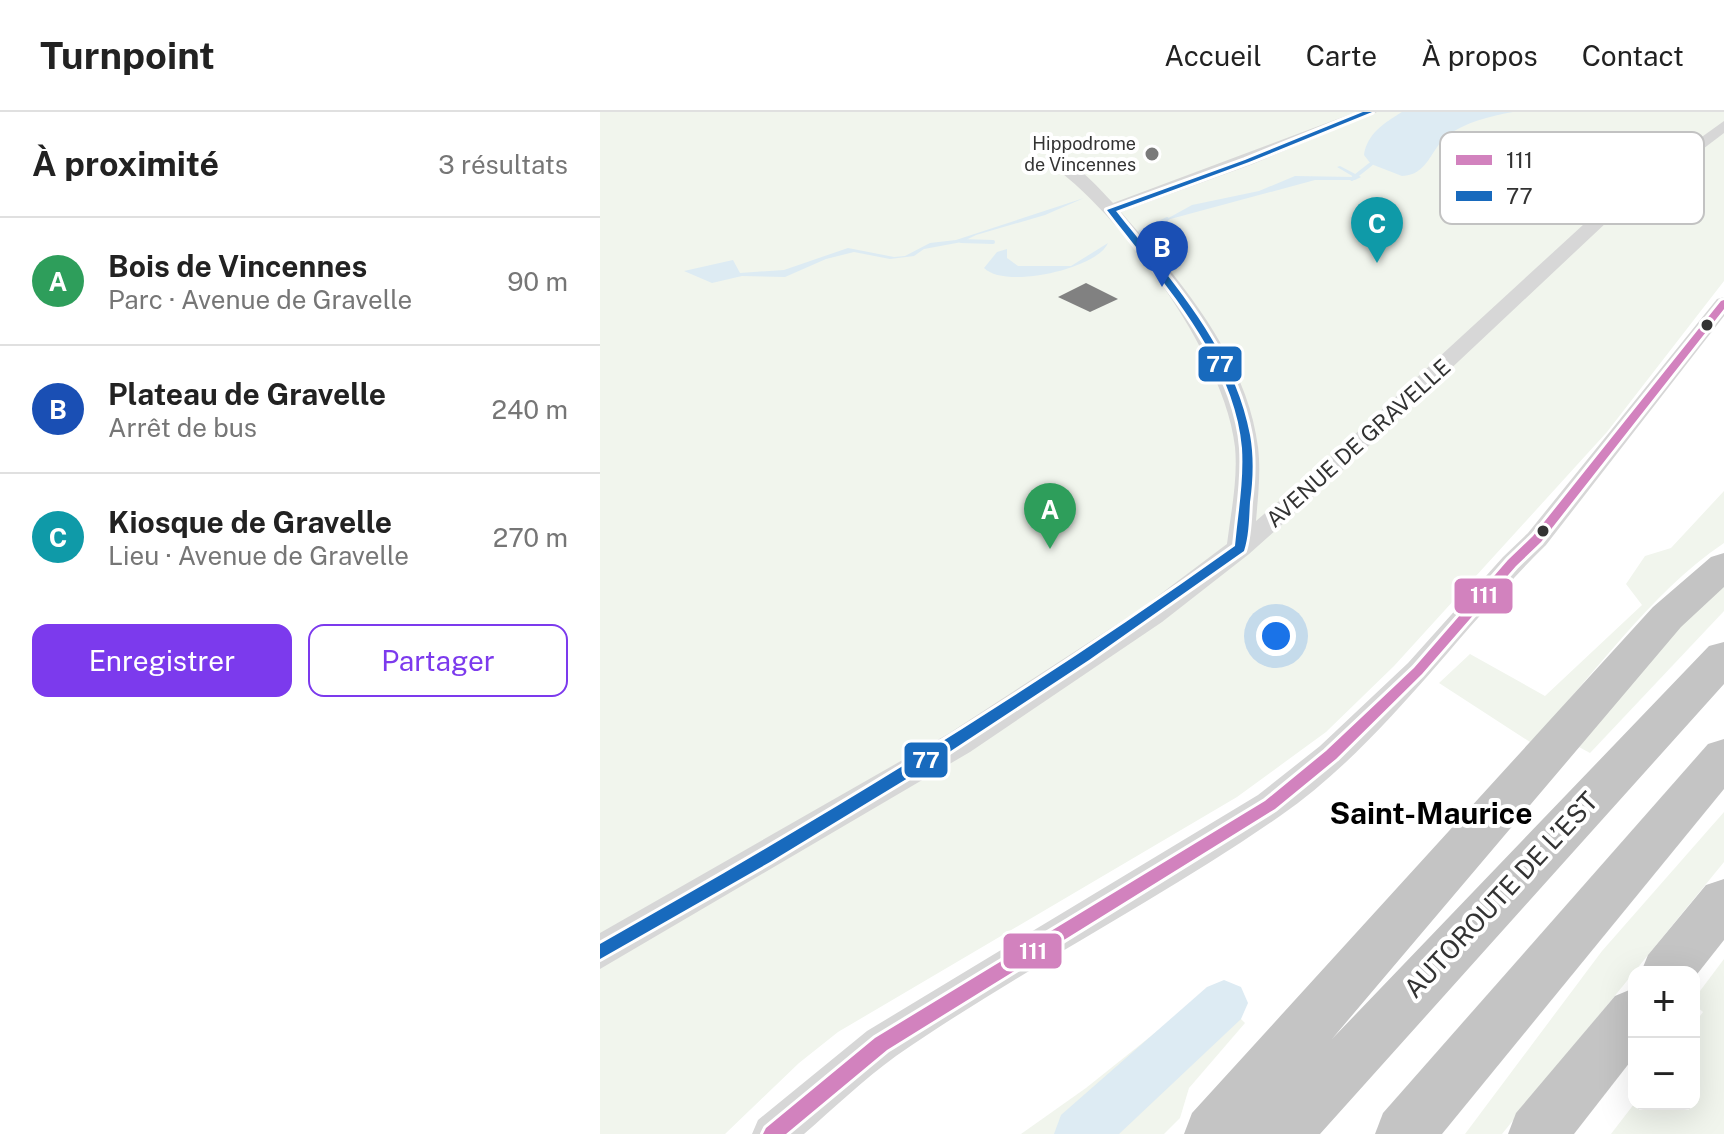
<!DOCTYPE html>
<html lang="fr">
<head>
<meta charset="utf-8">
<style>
  body { margin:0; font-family:"Public Sans",sans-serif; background:#f2f2f2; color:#222 }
  .controls { position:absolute; right:24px; bottom:24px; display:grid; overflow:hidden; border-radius:16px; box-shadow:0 8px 32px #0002 }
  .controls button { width:72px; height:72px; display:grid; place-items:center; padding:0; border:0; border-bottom:2px solid #e0e0e0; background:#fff; color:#222; font:40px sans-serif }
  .you { position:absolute; left:676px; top:524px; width:28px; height:28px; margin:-20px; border:6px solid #fff; border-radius:50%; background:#1a73e8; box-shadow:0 0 0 12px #1a73e833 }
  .badge { display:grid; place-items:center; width:52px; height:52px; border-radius:50%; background:#7c3aed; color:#fff; font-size:26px; font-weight:700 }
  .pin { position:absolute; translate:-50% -66px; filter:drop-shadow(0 2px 4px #0008) }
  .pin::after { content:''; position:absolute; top:42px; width:28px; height:24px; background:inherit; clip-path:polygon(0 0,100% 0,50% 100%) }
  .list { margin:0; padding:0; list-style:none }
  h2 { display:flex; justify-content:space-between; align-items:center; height:104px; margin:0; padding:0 32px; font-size:34px }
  h2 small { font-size:26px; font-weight:400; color:#767676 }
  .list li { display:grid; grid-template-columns:52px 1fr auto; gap:24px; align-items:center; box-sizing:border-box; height:128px; padding:0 32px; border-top:2px solid #e0e0e0 }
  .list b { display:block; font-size:30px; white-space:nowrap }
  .list p { margin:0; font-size:26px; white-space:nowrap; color:#767676 }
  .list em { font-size:26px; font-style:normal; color:#767676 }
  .actions { display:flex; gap:16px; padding:24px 32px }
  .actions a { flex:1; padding:18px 0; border:2px solid #7c3aed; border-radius:16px; text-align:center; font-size:28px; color:#7c3aed }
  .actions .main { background:#7c3aed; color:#fff }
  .map { position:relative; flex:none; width:1124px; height:1022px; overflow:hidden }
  header { display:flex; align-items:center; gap:48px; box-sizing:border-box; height:112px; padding:0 40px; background:#fff; border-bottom:2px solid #e0e0e0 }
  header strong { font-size:38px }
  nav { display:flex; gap:44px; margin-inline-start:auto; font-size:28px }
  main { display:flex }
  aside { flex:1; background:#fff }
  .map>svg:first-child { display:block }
  .green { fill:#f1f5ed }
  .water { fill:#ddebf3 }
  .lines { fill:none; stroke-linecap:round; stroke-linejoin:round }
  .stream { stroke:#ddebf3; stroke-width:4 }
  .river { fill:#ddebf3; fill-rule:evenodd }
  .building { fill:#818181 }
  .minor { fill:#d7d7d7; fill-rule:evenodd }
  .highway { fill:#c4c4c4; fill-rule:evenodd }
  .bus-1-casing { stroke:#fff; stroke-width:6 }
  .bus-2-casing { stroke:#fff; stroke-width:6 }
  .bus-1 { fill:#d282be; fill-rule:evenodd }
  .bus-2 { fill:#186abd; fill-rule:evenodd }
  .poi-dot { fill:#7a7a7a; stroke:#fff; stroke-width:3 }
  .bus-dot { fill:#333; stroke:#fff; stroke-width:3 }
  .labels { text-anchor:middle; stroke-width:8; stroke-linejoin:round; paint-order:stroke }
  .far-poi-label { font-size:18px; fill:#333; stroke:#fff; text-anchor:end }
  .street-label { font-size:22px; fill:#333; stroke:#fff }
  .near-street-label { font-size:26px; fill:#333; stroke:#fff }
  .district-label { font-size:30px; font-weight:bold; fill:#000; stroke:#fff }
  .key { fill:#fff; stroke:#c2c2c2; stroke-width:2 }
  .key-label { font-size:22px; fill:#333 }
  .line-badge { stroke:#fff; stroke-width:3 }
  .badge-label { font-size:22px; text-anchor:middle; font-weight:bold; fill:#fff }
</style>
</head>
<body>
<header>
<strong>Turnpoint</strong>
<nav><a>Accueil</a><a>Carte</a><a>À propos</a><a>Contact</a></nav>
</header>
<main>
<aside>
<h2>À proximité<small>3 résultats</small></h2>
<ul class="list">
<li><span class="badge" style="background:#2e9e5b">A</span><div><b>Bois de Vincennes</b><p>Parc · Avenue de Gravelle</p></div><em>90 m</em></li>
<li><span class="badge" style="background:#1a4fb4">B</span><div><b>Plateau de Gravelle</b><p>Arrêt de bus</p></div><em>240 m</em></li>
<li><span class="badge" style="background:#0f9aa8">C</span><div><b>Kiosque de Gravelle</b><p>Lieu · Avenue de Gravelle</p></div><em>270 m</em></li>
</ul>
<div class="actions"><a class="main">Enregistrer</a><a>Partager</a></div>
</aside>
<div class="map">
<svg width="1124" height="1022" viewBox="0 0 1124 1022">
  <rect width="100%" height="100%" fill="#fff"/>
  <g class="green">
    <polygon points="0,0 1124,0 1124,169 1007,320 794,554 726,620 637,685 238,920 199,951 125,1022 0,1022"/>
    <path d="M 1124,379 L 1124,431 C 1047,483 995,564 930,630 L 839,571 L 870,542 L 945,584 L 1042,493 L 1026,472 L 1045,444 L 1071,436 Z"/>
    <polygon points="1124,471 1124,499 990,641 979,635 1072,522"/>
    <polygon points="1124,700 1124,750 902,1022 865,1022 1002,839"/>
    <polygon points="1124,847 1124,1022 1011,1022 1034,992 1094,992 1094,912 1103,900 1094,892 1094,887"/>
    <polygon points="610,877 645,911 589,976 580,1006 564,1022 421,1022 486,976"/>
  </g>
  <g class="water">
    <path d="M 802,0 L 913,0 C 891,4 865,10 847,24 C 830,38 828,63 802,64 L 771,52 L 764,43 C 767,22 784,11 802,0 Z"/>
    <polygon points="740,54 761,65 755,68 715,68 563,109 592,93 659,79 695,64 754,65 737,55"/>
    <polygon points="484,86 445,103 376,123 362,130 324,137 314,144 290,147 254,140 226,147 185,165 142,164 112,171 84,159 133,148 140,161 184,158 248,136 294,145 305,144 330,131 356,128"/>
    <path d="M 508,131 C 498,156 406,178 384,156 L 397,140 L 407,137 L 407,146 L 418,154 L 471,154 Z"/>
  </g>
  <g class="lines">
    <g class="stream">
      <polyline points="752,67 771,52"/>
      <polyline points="538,121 567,107"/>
      <polyline points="361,129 393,130"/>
    </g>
    <polygon class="river" points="624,868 641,875 648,891 641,907 519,1022 454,1022 461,1003 607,875"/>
  </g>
  <polygon class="building" points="486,171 518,187 490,200 458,185"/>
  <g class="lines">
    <g class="minor">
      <path d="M 756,0 L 777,0 L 653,52 L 521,100 C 578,166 647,245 658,335 C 661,360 658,384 656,409 L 728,347 L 996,101 L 1124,9 L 1124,21 L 1008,109 L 744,357 L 649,442 L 562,510 L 370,640 L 0,857 L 0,821 L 348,622 L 542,496 L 627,432 C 631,400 638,367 635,335 C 625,243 521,101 446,49 L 446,43 C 467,39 500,77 513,91 Z"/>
      <path d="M 1124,185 L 1124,204 L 946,433 C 856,521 785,631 680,704 C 556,790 420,858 296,944 C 264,967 234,996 204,1022 L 152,1022 L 158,1008 L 267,919 L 658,683 L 720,634 L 808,551 L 903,445 L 928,421 L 1117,187 Z"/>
    </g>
    <g class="highway">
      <polygon points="1124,441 1124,475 1081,515 732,927 1109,534 1124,530 1124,572 720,1022 584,1022 592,1001 1053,495 1111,445"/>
      <polygon points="1124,627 1124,677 842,1022 775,1022 783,1001 1108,632"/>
      <polygon points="1124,767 1124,828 1094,866 1094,860 1041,860 1048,843 1106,773"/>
      <polygon points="1034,876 1034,945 974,1022 908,1022 916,1001 1015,884"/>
    </g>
    <defs>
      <polygon id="bus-1" points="1124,188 1124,197 941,430 916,454 822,562 736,647 675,697 287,938 186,1022 163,1022 166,1016 275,926 665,689 726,639 814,556 908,448 933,424 1121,189"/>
      <path id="bus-2" d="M 763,0 L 772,0 L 649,50 L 516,99 C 569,166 634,236 650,323 C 654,345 653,368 650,390 C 649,406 649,424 644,439 L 489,548 L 331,652 L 170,750 L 0,847 L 0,832 C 218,709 431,580 635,434 C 638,402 644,369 642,336 C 635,247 559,166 507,98 L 645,48 Z"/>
    </defs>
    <use href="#bus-1" class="bus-1-casing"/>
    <use href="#bus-2" class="bus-2-casing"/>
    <use href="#bus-1" class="bus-1"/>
    <use href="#bus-2" class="bus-2"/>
  </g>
  <circle class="poi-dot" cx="552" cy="42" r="8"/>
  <g class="bus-dot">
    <circle cx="1107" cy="213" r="7"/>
    <circle cx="943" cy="419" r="7"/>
  </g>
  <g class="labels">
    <g class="far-poi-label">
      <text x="536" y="38">Hippodrome<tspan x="536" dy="21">de Vincennes</tspan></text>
    </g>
    <g class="street-label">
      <text transform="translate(758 331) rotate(-42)" y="8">AVENUE DE GRAVELLE</text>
    </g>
    <g class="near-street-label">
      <text transform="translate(901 783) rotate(-47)" y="9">AUTOROUTE DE L’EST</text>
    </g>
    <g class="district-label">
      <text x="831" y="712">Saint-Maurice</text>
    </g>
  </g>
  <rect x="840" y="20" width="264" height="92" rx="12" class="key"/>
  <rect x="856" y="43" width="36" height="10" fill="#d282be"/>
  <rect x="856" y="79" width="36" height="10" fill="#186abd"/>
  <g class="key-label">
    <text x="906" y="56">111</text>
    <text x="906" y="92">77</text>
  </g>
  <g class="line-badge">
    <rect x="597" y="233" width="46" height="38" rx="8" fill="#186abd"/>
    <rect x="853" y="465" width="61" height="38" rx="8" fill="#d282be"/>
    <rect x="303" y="629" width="46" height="38" rx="8" fill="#186abd"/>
    <rect x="402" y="820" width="61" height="38" rx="8" fill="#d282be"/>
  </g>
  <g class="badge-label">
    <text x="620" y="260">77</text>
    <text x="884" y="491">111</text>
    <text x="326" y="656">77</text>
    <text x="433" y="847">111</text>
  </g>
</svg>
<div class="controls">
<button>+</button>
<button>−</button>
</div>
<div class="you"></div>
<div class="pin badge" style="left:450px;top:437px;background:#2e9e5b">A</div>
<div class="pin badge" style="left:562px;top:175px;background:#1a4fb4">B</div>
<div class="pin badge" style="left:777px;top:151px;background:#0f9aa8">C</div>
</div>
</main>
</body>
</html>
